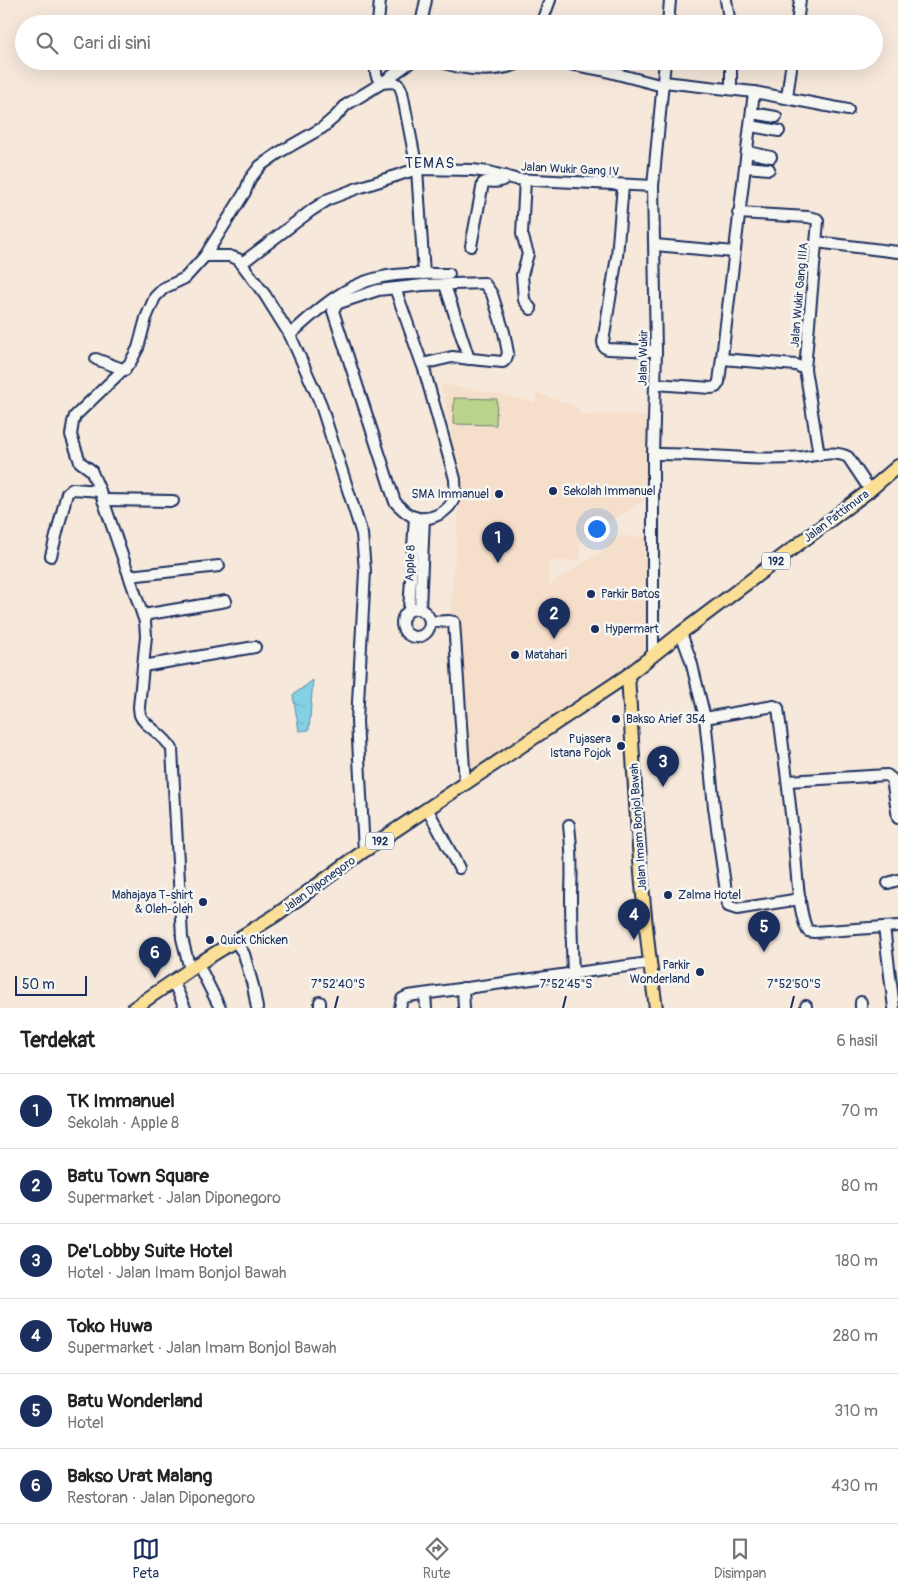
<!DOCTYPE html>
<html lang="id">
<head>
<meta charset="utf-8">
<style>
  body { margin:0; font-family:Pangolin,sans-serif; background:#f6f6f6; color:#222 }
  .scale { position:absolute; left:15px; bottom:12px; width:72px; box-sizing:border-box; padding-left:5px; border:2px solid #1b2f5e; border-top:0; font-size:14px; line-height:18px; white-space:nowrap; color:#1b2f5e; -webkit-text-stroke:4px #f6f6f2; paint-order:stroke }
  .you { position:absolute; left:596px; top:528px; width:18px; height:18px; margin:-12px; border:4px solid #fff; border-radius:50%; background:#1a73e8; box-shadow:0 0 0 8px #1a73e833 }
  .badge { display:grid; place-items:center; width:32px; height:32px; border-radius:50%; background:#1b2f5e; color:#fff; font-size:16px; font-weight:700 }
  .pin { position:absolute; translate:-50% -41px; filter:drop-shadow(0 1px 2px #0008) }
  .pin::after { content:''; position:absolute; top:26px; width:18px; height:15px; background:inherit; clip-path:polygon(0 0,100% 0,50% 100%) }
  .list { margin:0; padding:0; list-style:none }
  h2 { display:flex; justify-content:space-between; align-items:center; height:65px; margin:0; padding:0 20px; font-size:21px }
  h2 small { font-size:16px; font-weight:400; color:#767676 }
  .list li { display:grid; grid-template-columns:32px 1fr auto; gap:15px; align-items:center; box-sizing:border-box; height:75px; padding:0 20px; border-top:1px solid #e0e0e0 }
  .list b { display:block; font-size:19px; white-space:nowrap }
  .list p { margin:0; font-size:16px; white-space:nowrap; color:#767676 }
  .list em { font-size:16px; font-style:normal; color:#767676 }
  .icon { flex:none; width:28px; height:28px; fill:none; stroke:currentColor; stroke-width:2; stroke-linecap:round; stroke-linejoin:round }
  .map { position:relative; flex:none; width:898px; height:1008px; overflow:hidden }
  .search { position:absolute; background:#fff; box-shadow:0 5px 20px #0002; left:15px; right:15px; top:15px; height:55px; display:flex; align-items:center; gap:12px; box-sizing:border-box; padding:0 18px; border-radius:28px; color:#767676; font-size:19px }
  .sheet { height:515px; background:#fff }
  nav { display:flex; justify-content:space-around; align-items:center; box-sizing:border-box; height:70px; border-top:1px solid #e0e0e0; background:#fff; font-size:14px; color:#767676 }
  nav a { display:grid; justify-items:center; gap:2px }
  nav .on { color:#1b2f5e }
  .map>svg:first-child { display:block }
  .built { fill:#f6dfca }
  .park { fill:#bad38a; stroke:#6a8174 }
  .water { fill:url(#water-ripples); stroke:#5b90ae }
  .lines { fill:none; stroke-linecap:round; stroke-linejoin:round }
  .minor-casing { stroke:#1b2f5e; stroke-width:14 }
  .major-casing { stroke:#1b2f5e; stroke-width:16 }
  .minor { stroke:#f6f6f2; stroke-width:10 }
  .major { stroke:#fbdf96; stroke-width:12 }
  .ticks { fill:none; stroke:#1b2f5e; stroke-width:2 }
  .poi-dot { fill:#1b2f5e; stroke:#f6f6f2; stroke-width:2 }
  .labels { text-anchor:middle; stroke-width:5; stroke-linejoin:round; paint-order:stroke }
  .shield { fill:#f6f6f2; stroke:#5d6b8a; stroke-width:1 }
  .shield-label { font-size:11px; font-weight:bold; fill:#1b2f5e }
  .street-label { font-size:12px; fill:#1b2f5e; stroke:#f6f6f2 }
  .poi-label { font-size:12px; fill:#1b2f5e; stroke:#f6f6f2; text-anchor:start }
  .quarter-label { font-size:15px; letter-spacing:1px; fill:#1b2f5e; stroke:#f6f6f2 }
  .ticks-label { font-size:12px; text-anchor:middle; fill:#1b2f5e; stroke:#f6f6f2; stroke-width:5; stroke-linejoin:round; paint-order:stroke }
</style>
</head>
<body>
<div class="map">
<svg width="898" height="1008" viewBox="0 0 898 1008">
  <defs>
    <pattern id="water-ripples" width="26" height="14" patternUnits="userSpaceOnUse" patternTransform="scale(1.25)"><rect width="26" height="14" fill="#85d1e4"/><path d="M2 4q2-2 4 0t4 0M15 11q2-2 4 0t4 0" fill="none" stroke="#72b4c6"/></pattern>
  </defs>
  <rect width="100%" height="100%" fill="#f6e8db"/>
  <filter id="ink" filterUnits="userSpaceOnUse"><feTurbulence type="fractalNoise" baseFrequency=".02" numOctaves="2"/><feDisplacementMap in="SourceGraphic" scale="10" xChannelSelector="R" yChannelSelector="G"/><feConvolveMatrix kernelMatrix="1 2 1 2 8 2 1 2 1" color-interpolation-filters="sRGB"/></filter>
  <g filter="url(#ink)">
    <polygon class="built" points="441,384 503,395 535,403 537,393 579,408 580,415 619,414 647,417 645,500 580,540 580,561 549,561 549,585 607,548 604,544 617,536 650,537 644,651 642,657 469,773 456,614 450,615 461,482"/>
    <polygon class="park" points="454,398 497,399 496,425 453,424"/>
    <polygon class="water" points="313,680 309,730 299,731 293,695"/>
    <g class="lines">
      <defs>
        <g id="minor">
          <polyline points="726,0 730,24"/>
          <polyline points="378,24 380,0"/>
          <polyline points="421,24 426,0"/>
          <polyline points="544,24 544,16 550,0"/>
          <polyline points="668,24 670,0"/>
          <polyline points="797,24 800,0"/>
          <path d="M 376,61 C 376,71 374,76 382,83 C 394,82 398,80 402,92 L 417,169 L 424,274"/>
          <path d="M 440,61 C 467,72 499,73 525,61"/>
          <polyline points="554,61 602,70 663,86"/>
          <polyline points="664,82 754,92 848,110"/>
          <polyline points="731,89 731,61"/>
          <polyline points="787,97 792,61"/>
          <polyline points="752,113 776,117"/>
          <polyline points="751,126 779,131"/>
          <polyline points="748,152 771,157"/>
          <polyline points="745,167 769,169"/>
          <polyline points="525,180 522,234 528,254 522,275 524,300 531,309"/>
          <polyline points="623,185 617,256 603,342 604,347 608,349 656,351"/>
          <polyline points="738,213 808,217 817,219 818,221 805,369 819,455"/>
          <polyline points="816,242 898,252"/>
          <polyline points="655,245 734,252"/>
          <path d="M 471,246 L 483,183 C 490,179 497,185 504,179 L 505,176"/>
          <polyline points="205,256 245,192 250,179 260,166 280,152 322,128 336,116 346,105 382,83 412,61"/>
          <polyline points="242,263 312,210 329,199 358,188 417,169 472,170 489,172 515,179 653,186"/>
          <polyline points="445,285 469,359"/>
          <path d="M 395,288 L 422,364 L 424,369 L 455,479 C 455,484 456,490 455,495 C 451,512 430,522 414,517 C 406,514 401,508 395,502 L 333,311 L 335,307 L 339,303 L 378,290 L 423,285 L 484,283 L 492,294 L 504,332 L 508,353 L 506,359 L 503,362 L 491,361 L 452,357 L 422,364"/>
          <path d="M 290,335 C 321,306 351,279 395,275 C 413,273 431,274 449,274"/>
          <polyline points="96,359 125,370"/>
          <polyline points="722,359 796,365 805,369"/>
          <polyline points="655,384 711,388 716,387 719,382 754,92"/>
          <path d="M 653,454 C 703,453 753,462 803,457 C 816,455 836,450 848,457 L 870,490"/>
          <polyline points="103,500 173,501"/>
          <polyline points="51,556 67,493 73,489 100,491"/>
          <polyline points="129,576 219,566"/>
          <circle cx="416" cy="623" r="14"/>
          <polyline points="420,609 424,518"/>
          <polyline points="409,610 415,517"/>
          <polyline points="143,615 226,601"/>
          <polyline points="430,622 449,621 454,622 465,783"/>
          <polyline points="681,633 691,661 705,718 714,807 728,906 737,909 800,899"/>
          <polyline points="653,656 653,454 656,351 653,186 665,61"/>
          <polyline points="143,666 255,647"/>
          <path d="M 705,718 L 774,706 L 778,708 C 784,752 789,796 794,841 C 796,861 798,915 808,931 L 814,932 L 898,926"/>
          <polyline points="788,781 887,775 892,779 898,818"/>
          <polyline points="428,810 459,868"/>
          <path d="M 569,825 C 572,849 572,871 571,895 C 571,922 572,948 573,974"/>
          <polyline points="888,883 898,880"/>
          <polyline points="884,927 894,1008"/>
          <polyline points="235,941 244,954 253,986 257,1008"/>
          <polyline points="198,964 220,1008"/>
          <path d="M 190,970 L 182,938 L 172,749 C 164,734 144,726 140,715 C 140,715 139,708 139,707 L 146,636 L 145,622 L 100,491 L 91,470 L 80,462 L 71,435 L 73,422 L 75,416 L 130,363 L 138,348 L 146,318 L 155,297 L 164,288 L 185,278 L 205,256 L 229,256 L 238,259 L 265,295 L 290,335 L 320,402 L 362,534 L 365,571 L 357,721 L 364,851"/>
          <polyline points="173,981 185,1008"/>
          <polyline points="463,988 464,1008"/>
          <polyline points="425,994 426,1008"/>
          <polyline points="861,1002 861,1008"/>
          <polyline points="806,1006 806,1008"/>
          <polyline points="320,1008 320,1002"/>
          <polyline points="400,1008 402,999 408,996 649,963"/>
        </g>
        <g id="major">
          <path d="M 628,675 C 635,786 640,898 656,1008"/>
          <polyline points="134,1008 198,964 276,915 364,851 628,675 681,633 870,490 898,466"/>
        </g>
      </defs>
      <use href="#minor" class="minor-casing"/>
      <use href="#major" class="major-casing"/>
      <use href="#minor" class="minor"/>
      <use href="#major" class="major"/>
    </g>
  </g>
  <path class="ticks" d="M 335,1008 L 338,996M 563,1008 L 566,996M 791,1008 L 794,996"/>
  <g class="poi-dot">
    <circle cx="553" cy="491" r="5"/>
    <circle cx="499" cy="494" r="5"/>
    <circle cx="591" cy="594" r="5"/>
    <circle cx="595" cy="629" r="5"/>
    <circle cx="515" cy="655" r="5"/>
    <circle cx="616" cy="719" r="5"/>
    <circle cx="621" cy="746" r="5"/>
    <circle cx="668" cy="895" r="5"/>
    <circle cx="203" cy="902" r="5"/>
    <circle cx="210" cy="940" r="5"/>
    <circle cx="700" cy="972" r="5"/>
  </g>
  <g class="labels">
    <g class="shield">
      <rect x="762" y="552.5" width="28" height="17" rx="4"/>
      <rect x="366" y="832.5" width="28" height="17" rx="4"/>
    </g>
    <g class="shield-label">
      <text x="776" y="565">192</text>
      <text x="380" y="845">192</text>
    </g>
    <g class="street-label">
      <text transform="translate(570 169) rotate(3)" y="4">Jalan Wukir Gang IV</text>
      <text transform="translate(799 295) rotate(-85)" y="4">Jalan Wukir Gang IIIA</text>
      <text transform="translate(643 358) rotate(-89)" y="4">Jalan Wukir</text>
      <text transform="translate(836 516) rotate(-37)" y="4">Jalan Pattimura</text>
      <text transform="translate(410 563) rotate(-88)" y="4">Apple 8</text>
      <text transform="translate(638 827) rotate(-94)" y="4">Jalan Imam Bonjol Bawah</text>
      <text transform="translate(319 884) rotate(-36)" y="4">Jalan Diponegoro</text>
    </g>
    <g class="poi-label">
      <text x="563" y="495">Sekolah Immanuel</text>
      <text x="489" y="498" text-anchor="end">SMA Immanuel</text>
      <text x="601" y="598">Parkir Batos</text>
      <text x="605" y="633">Hypermart</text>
      <text x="525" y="659">Matahari</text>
      <text x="626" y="723">Bakso Arief 354</text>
      <text x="611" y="743" text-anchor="end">Pujasera<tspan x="611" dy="14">Istana Pojok</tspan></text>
      <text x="193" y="899" text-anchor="end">Mahajaya T-shirt<tspan x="193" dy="14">&amp; Oleh-oleh</tspan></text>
      <text x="678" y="899">Zalma Hotel</text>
      <text x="220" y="944">Quick Chicken</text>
      <text x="690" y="969" text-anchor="end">Parkir<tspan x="690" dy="14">Wonderland</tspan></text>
    </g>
    <g class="quarter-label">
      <text x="430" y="168">TEMAS</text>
    </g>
  </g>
  <g class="ticks-label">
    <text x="338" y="988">7°52'40"S</text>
    <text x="566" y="988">7°52'45"S</text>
    <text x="794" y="988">7°52'50"S</text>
  </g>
</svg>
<div class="scale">50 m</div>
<div class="you"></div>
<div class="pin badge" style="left:498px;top:563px">1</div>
<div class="pin badge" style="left:554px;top:639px">2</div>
<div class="pin badge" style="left:663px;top:787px">3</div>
<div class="pin badge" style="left:634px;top:940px">4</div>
<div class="pin badge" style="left:764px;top:952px">5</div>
<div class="pin badge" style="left:155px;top:978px">6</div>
<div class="search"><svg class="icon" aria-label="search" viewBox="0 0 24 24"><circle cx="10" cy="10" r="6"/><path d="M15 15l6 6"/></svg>Cari di sini</div>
</div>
<section class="sheet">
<h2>Terdekat<small>6 hasil</small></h2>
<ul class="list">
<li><span class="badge">1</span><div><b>TK Immanuel</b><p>Sekolah · Apple 8</p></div><em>70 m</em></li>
<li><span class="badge">2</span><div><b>Batu Town Square</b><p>Supermarket · Jalan Diponegoro</p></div><em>80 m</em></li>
<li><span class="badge">3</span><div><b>De'Lobby Suite Hotel</b><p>Hotel · Jalan Imam Bonjol Bawah</p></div><em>180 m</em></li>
<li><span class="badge">4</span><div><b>Toko Huwa</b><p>Supermarket · Jalan Imam Bonjol Bawah</p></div><em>280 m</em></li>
<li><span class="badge">5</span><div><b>Batu Wonderland</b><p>Hotel</p></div><em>310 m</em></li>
<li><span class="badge">6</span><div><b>Bakso Urat Malang</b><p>Restoran · Jalan Diponegoro</p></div><em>430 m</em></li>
</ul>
</section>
<nav>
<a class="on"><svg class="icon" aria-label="map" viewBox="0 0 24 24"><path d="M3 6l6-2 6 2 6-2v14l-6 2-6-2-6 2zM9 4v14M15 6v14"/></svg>Peta</a>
<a><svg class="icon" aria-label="directions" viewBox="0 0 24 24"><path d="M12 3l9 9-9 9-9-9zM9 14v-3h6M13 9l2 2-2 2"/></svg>Rute</a>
<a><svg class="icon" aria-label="saved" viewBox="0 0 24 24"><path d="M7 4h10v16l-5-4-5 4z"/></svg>Disimpan</a>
</nav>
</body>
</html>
